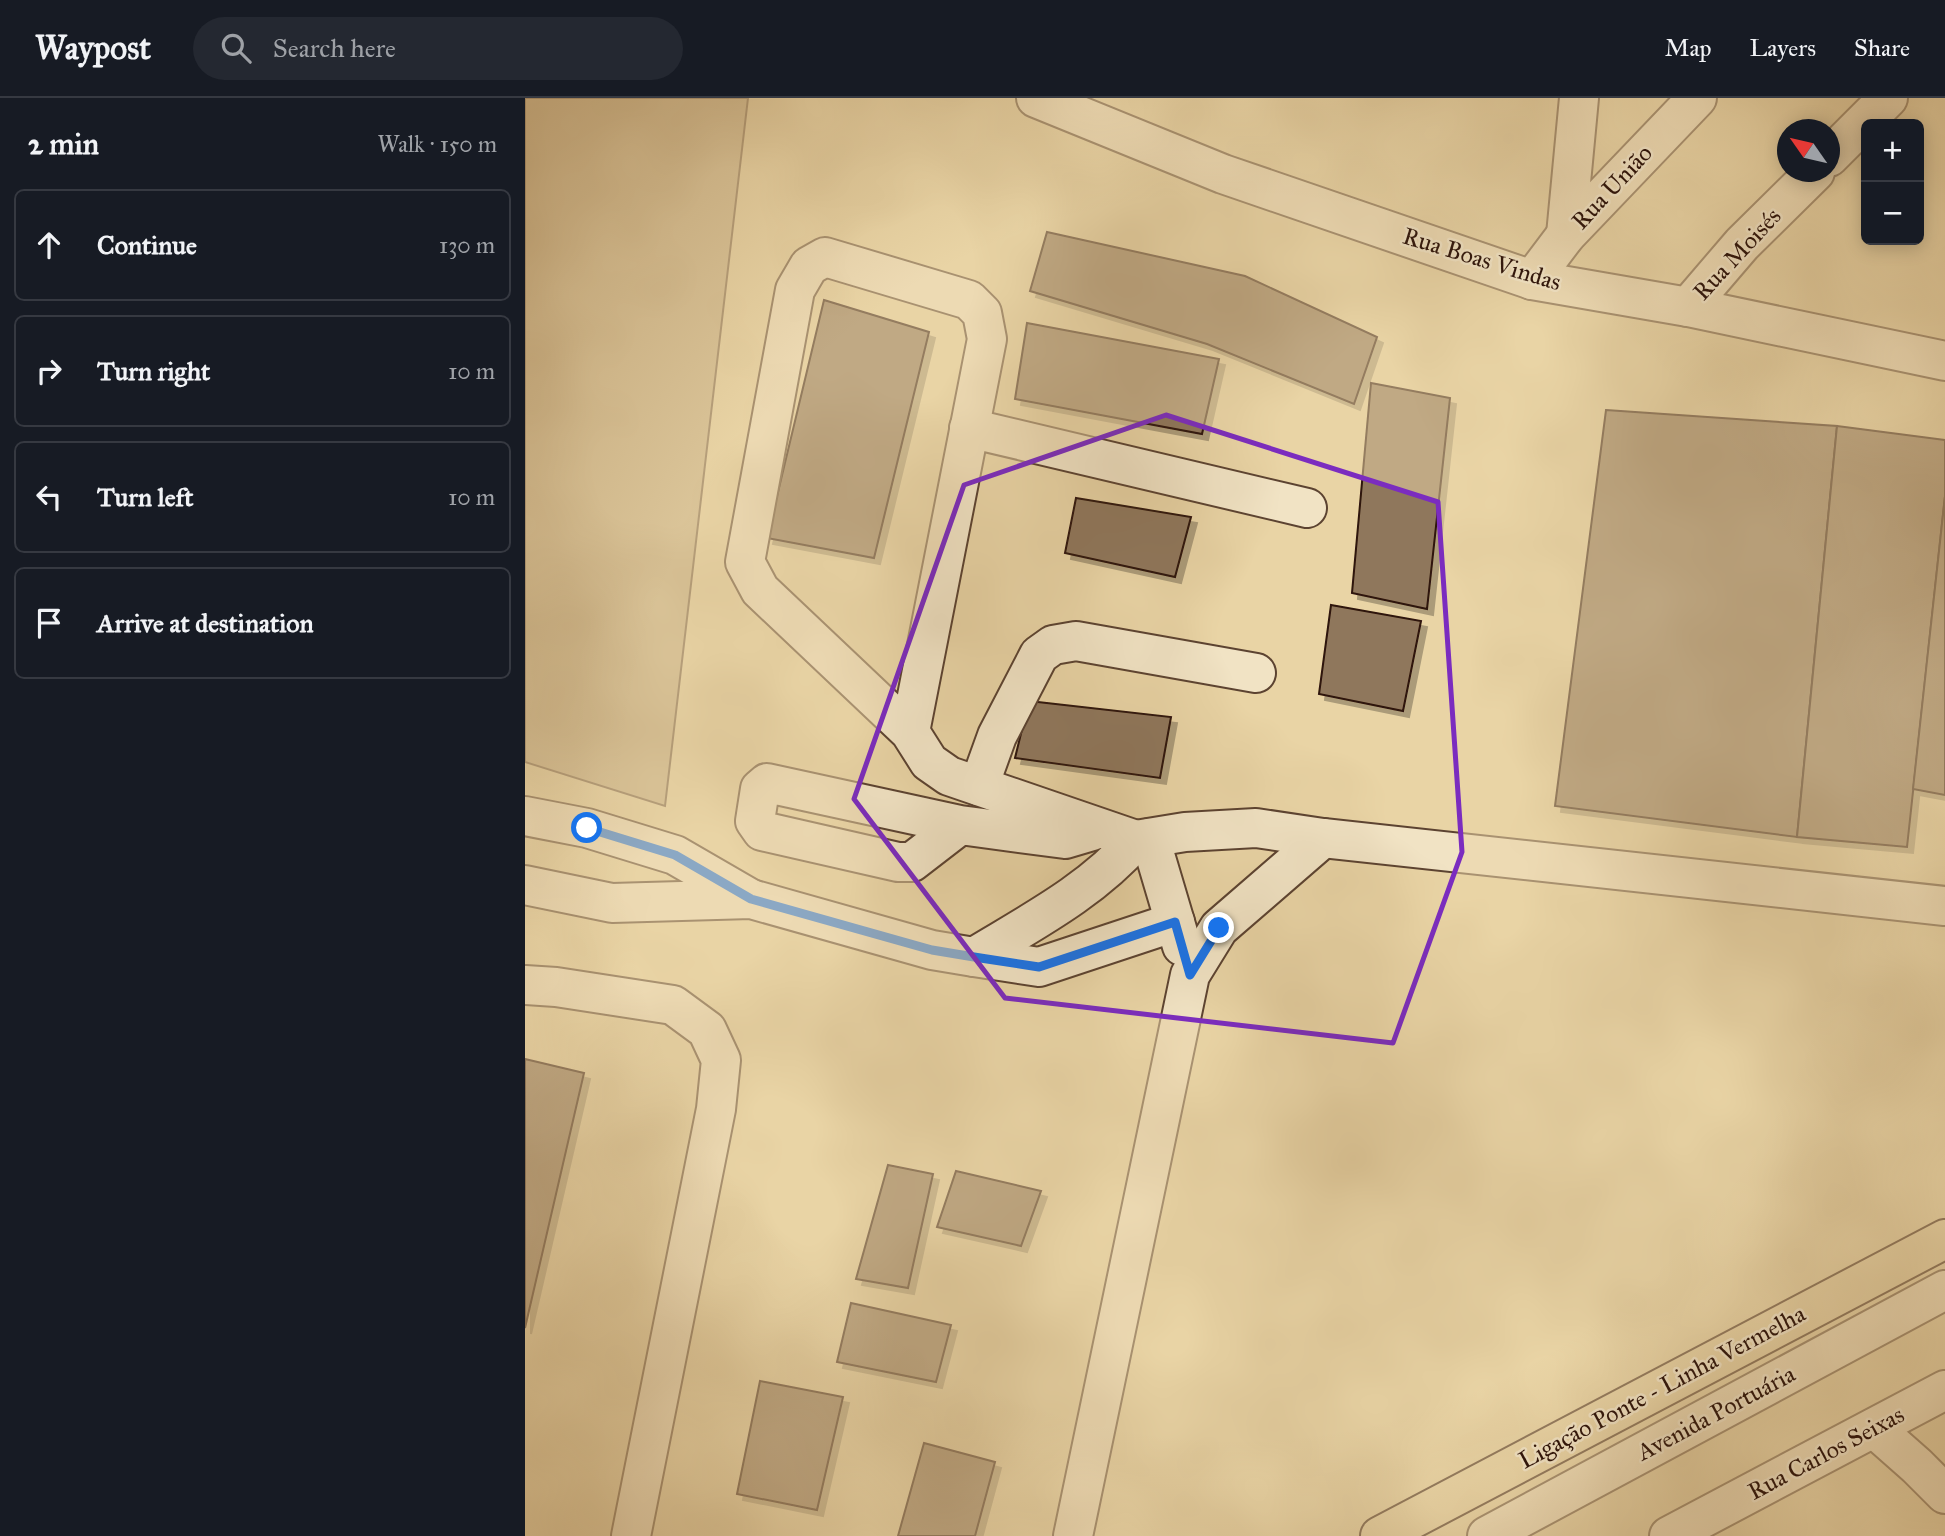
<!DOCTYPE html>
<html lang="en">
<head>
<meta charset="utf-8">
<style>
  body { margin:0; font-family:"IM FELL Great Primer",serif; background:#242831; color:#f1f3f6 }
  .controls { position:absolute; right:21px; top:21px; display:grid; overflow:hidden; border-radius:10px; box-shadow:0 4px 18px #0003 }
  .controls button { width:63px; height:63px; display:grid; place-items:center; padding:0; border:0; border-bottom:2px solid #363941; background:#171b24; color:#f1f3f6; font:35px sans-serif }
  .compass { position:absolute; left:1252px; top:21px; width:63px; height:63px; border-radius:50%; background:#171b24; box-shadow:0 4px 18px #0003; rotate:304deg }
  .stop { position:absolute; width:21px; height:21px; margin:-16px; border:5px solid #1a73e8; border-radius:50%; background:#fff }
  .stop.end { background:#1a73e8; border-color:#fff; box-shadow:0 2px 7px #0008 }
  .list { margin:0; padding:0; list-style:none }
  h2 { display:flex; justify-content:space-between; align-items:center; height:91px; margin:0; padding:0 28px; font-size:30px }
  h2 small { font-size:23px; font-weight:400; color:#9ea1a6 }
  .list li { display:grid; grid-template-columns:46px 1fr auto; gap:21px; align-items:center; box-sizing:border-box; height:112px; margin:0 14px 14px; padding:0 14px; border:2px solid #363941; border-radius:10px }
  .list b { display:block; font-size:26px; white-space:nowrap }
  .list em { font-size:23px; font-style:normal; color:#9ea1a6 }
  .icon { flex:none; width:38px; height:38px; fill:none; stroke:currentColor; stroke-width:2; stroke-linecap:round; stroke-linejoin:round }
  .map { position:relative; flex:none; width:1420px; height:1438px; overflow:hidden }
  header { display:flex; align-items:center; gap:42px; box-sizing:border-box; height:98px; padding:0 35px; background:#171b24; border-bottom:2px solid #363941 }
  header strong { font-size:33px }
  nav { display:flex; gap:38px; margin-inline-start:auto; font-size:24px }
  .search { width:490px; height:63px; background:#242831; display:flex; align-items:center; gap:18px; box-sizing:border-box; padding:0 24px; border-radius:38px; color:#9ea1a6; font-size:26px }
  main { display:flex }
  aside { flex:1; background:#171b24 }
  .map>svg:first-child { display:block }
  .green { fill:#c9b38b; stroke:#7b634a; stroke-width:2 }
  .building { fill:#8f775b; stroke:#2d130a; stroke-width:2; filter:url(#shadow) }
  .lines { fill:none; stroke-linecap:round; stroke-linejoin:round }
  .minor-casing { stroke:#5c4331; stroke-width:42 }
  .highway-casing { stroke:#2d130a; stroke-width:42 }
  .minor { stroke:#f1e3c4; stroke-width:38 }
  .highway { stroke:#e9d4a5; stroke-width:38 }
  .route { stroke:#1a73e8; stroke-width:9 }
  .marked { fill:none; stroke:#7b2cbf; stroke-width:5; stroke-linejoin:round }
  .labels { text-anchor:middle; stroke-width:5; stroke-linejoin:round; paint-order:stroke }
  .street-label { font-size:24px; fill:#2d130a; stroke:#f1e3c4 }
</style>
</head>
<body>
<header>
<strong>Waypost</strong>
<div class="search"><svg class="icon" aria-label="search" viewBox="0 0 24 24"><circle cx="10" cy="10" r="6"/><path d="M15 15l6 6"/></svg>Search here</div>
<nav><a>Map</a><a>Layers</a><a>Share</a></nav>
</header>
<main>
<aside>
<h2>2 min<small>Walk · 150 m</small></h2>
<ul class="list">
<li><svg class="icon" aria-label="ahead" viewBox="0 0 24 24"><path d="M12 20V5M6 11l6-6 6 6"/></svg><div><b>Continue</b></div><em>130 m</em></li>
<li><svg class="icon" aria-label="right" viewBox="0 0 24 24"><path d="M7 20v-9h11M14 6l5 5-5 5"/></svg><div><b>Turn right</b></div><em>10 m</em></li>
<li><svg class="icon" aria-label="left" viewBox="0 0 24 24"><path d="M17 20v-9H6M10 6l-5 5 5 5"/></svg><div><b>Turn left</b></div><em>10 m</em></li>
<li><svg class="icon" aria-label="arrive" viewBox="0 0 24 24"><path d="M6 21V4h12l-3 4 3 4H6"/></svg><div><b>Arrive at destination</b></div></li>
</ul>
</aside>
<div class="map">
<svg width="1420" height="1438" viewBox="0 0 1420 1438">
  <defs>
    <filter id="shadow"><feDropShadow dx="6" dy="6" stdDeviation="0" flood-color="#0004"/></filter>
  </defs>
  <rect width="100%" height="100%" fill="#e9d4a5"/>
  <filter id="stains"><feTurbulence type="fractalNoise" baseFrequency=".00286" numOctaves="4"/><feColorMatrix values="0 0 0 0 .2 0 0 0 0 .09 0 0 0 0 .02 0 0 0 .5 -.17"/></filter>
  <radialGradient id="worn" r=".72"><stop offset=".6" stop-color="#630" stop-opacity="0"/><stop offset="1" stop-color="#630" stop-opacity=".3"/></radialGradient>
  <polygon class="green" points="0,0 223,0 140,708 0,664"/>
  <g class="building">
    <polygon points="522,134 720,178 852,239 829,306 682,246 505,193"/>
    <polygon points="299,202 404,234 349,460 242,440"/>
    <polygon points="502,225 694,261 677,336 490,301"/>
    <polygon points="846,285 925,300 902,511 827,495"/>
    <polygon points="1081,312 1312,328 1272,739 1030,708"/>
    <polygon points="1312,328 1420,342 1420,398 1382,749 1272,739"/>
    <polygon points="1420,398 1420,697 1388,691"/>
    <polygon points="551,400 666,419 650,479 540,455"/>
    <polygon points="806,507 896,523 878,613 794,596"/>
    <polygon points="504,603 646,619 635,680 490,660"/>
    <polygon points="0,961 59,975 0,1230"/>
    <polygon points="363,1067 408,1076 383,1190 331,1181"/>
    <polygon points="431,1073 516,1093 496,1148 412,1129"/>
    <polygon points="326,1205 426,1227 411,1284 312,1264"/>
    <polygon points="235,1283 318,1299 292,1412 212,1396"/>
    <polygon points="399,1345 470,1364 450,1438 373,1438"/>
  </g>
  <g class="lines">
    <defs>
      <g id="minor">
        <polyline points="511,0 698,76 1007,182 1163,209 1420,263"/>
        <polyline points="1304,59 1363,0"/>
        <polyline points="1041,137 1054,0"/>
        <polyline points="1007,182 1041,137 1172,0"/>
        <polyline points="1163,209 1217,146 1290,74"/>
        <polyline points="444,330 782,410"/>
        <polyline points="385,634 235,492 220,464 270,192 284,168 300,159 444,202 457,215 462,241 385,634 404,664 424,678 611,742"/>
        <polyline points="454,688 472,638 514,557 528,547 551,543 731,575"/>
        <polyline points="0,718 62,730 150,757 226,801"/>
        <polyline points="435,727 387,764 373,764 237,733 230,723 235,691 242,685 435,727 540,741 567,733"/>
        <polyline points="625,740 657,848"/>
        <path d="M 0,787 L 87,805 L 226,801 L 407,852 L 449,859 C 505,825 567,793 611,742 L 660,734 L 731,730 L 798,740 L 1420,808"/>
        <polyline points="449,859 514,869 650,824"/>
        <polyline points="0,887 31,889 148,907 182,932 196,962 191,1011 106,1438"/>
        <polyline points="1349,1330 1392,1368 1420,1396"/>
        <polyline points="548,1438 665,877 694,830 798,740"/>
        <polyline points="962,1438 1420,1192"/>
        <polyline points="1144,1438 1420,1292"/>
      </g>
      <polyline id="highway" points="855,1438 1420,1141"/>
    </defs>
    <use href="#minor" class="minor-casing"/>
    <use href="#highway" class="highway-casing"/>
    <use href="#minor" class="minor"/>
    <use href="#highway" class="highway"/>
  </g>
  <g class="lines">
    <polyline class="route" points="62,730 150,757 226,801 407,852 449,859 514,869 650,824 665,877 694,830"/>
  </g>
  <path d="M0 0H1420V1438H0ZM 641,317 L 913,404 L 937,754 L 868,945 L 480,900 L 329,701 L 439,387 Z" fill="#e9d4a5" fill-opacity=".55" fill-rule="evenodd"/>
  <path class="marked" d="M 641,317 L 913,404 L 937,754 L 868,945 L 480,900 L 329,701 L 439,387 Z"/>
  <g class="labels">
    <g class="street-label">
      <text transform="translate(1087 89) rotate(-47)" y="8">Rua União</text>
      <text transform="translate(1212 156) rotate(-47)" y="8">Rua Moisés</text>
      <text transform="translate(957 161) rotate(17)" y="8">Rua Boas Vindas</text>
      <text transform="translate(1137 1289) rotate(-28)" y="8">Ligação Ponte - Linha Vermelha</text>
      <text transform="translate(1191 1315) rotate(-28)" y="8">Avenida Portuária</text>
      <text transform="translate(1301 1355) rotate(-28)" y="8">Rua Carlos Seixas</text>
    </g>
  </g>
  <rect width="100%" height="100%" filter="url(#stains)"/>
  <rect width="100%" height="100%" fill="url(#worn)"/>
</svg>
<div class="controls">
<button>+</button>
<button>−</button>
</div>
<svg class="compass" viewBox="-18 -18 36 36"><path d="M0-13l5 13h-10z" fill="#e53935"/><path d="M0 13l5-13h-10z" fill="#9ea1a6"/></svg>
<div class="stop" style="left:62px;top:730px"></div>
<div class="stop end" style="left:694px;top:830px"></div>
</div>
</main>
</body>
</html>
